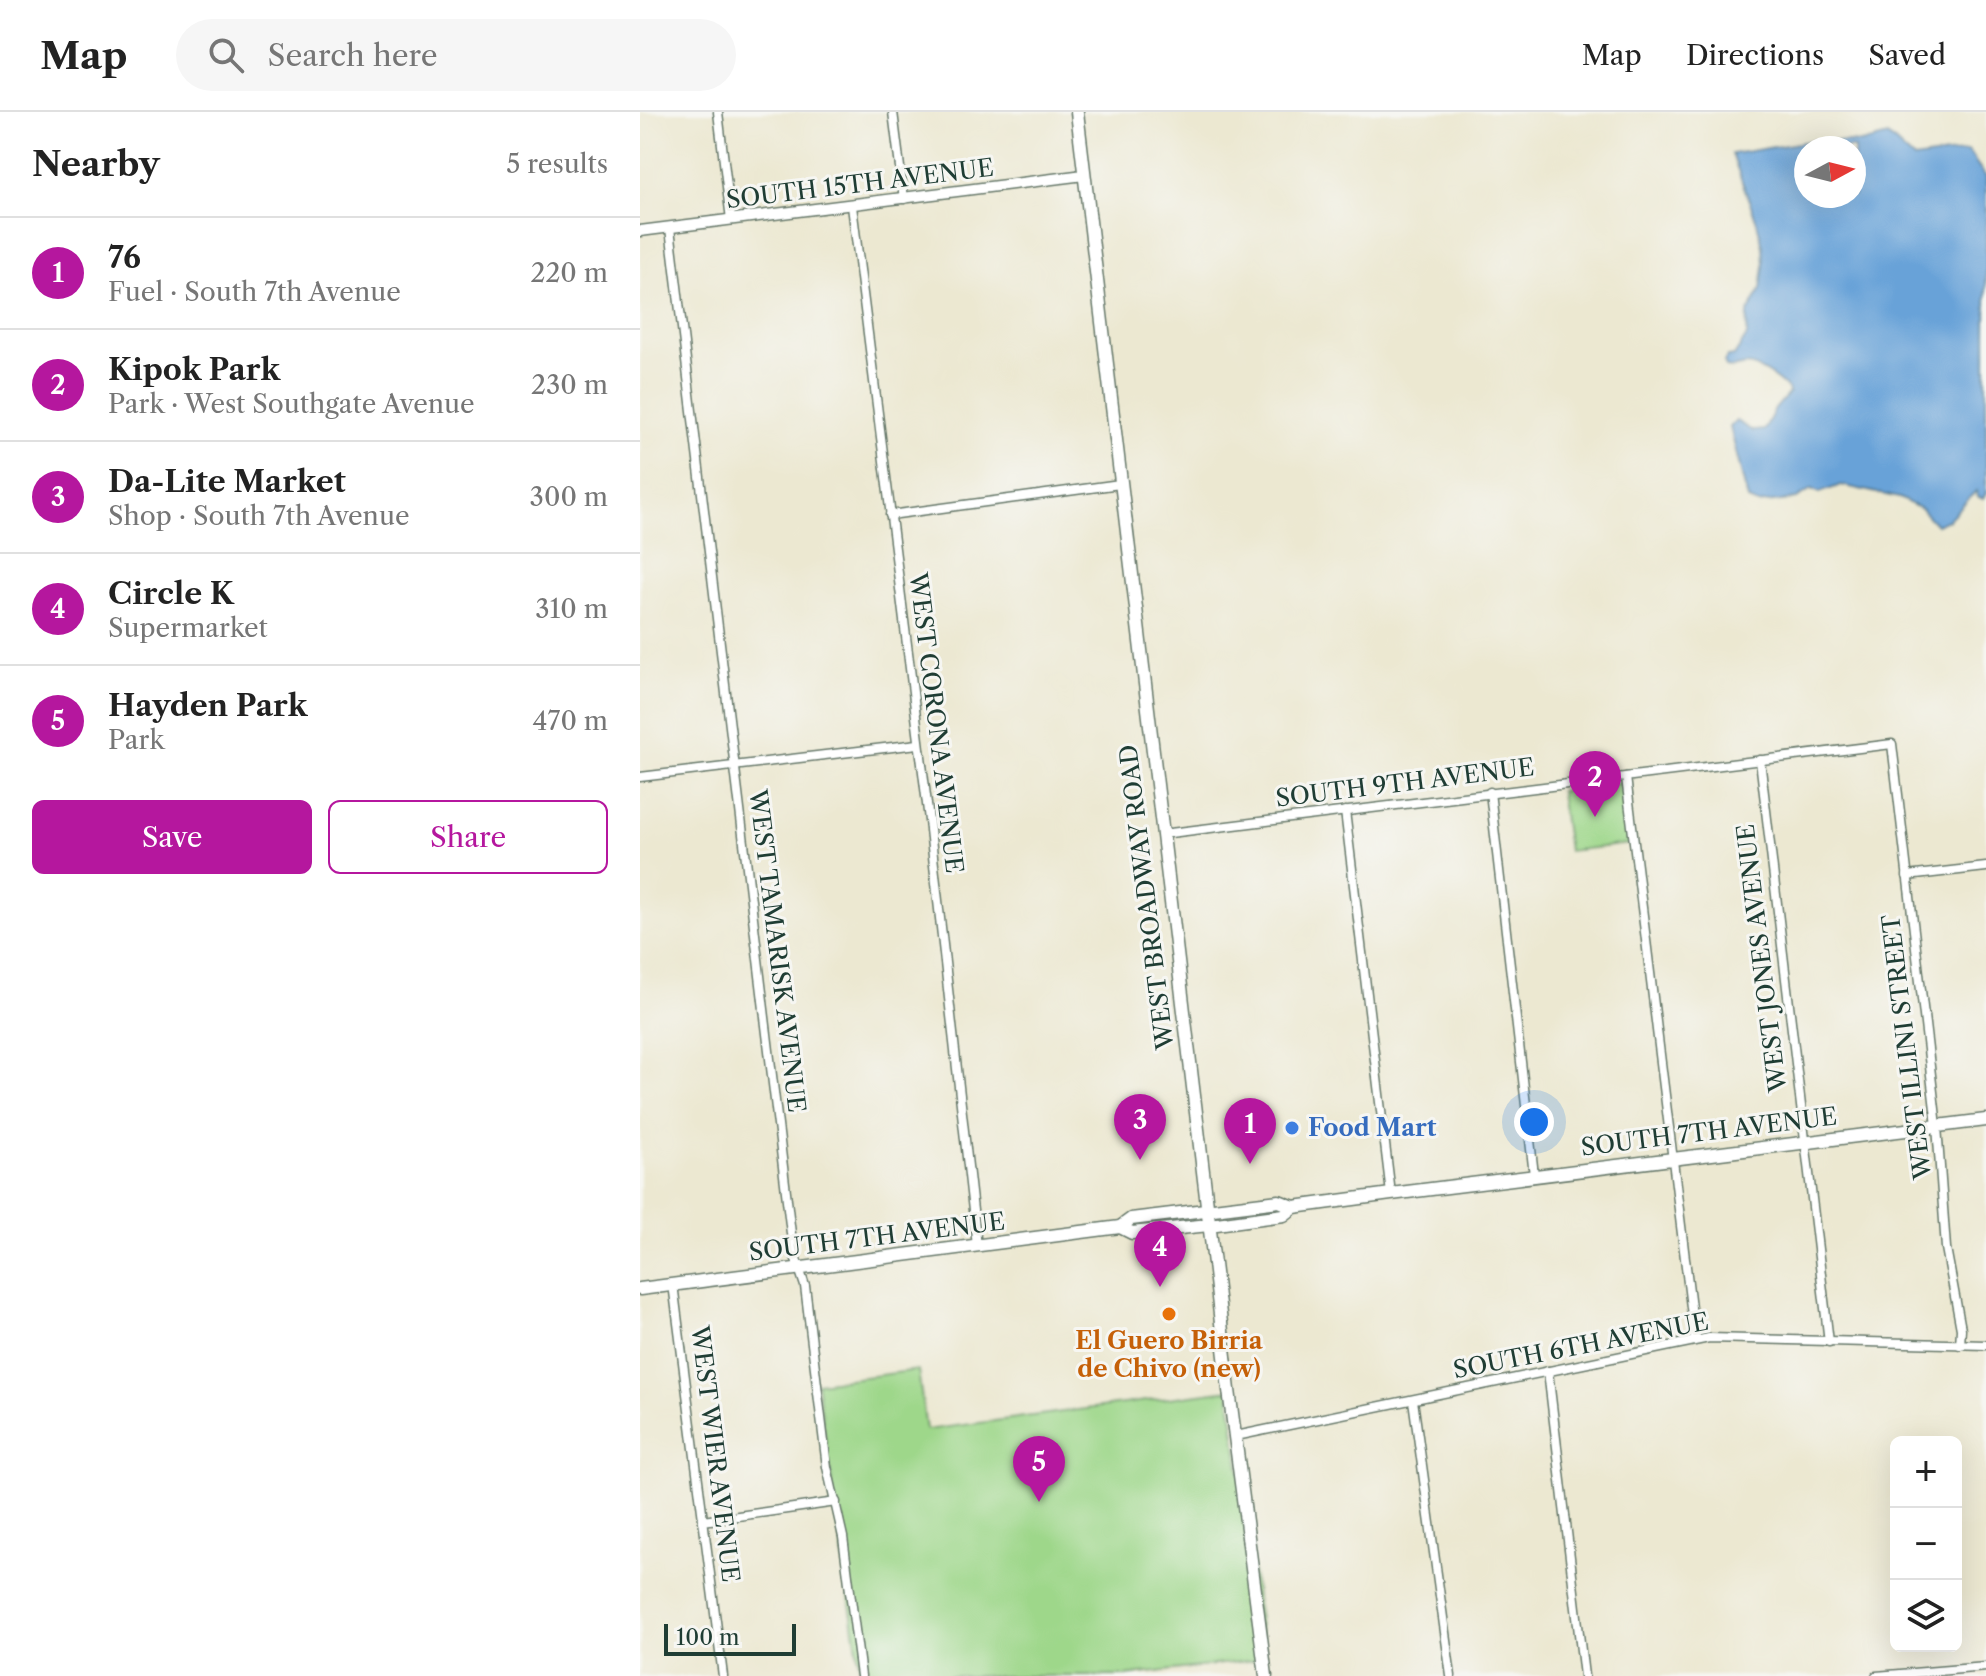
<!DOCTYPE html>
<html lang="en">
<head>
<meta charset="utf-8">
<style>
  body { margin:0; font-family:"Libre Caslon Text",serif; background:#f6f6f6; color:#222 }
  .controls { position:absolute; right:24px; bottom:24px; display:grid; overflow:hidden; border-radius:12px; box-shadow:0 8px 32px #0002 }
  .controls button { width:72px; height:72px; display:grid; place-items:center; padding:0; border:0; border-bottom:2px solid #e0e0e0; background:#fff; color:#222; font:40px sans-serif }
  .compass { position:absolute; left:1154px; top:24px; width:72px; height:72px; border-radius:50%; background:#fff; box-shadow:0 8px 32px #0002; rotate:83deg }
  .scale { position:absolute; left:24px; bottom:20px; width:132px; box-sizing:border-box; padding-left:8px; border:4px solid #1f3d34; border-top:0; font-size:22px; line-height:28px; white-space:nowrap; color:#1f3d34; -webkit-text-stroke:6px #f6f6f2; paint-order:stroke }
  .you { position:absolute; left:894px; top:1010px; width:28px; height:28px; margin:-20px; border:6px solid #fff; border-radius:50%; background:#1a73e8; box-shadow:0 0 0 12px #1a73e833 }
  .badge { display:grid; place-items:center; width:52px; height:52px; border-radius:50%; background:#b5179e; color:#fff; font-size:26px; font-weight:700 }
  .pin { position:absolute; translate:-50% -66px; filter:drop-shadow(0 2px 4px #0008) }
  .pin::after { content:''; position:absolute; top:42px; width:28px; height:24px; background:inherit; clip-path:polygon(0 0,100% 0,50% 100%) }
  .list { margin:0; padding:0; list-style:none }
  h2 { display:flex; justify-content:space-between; align-items:center; height:104px; margin:0; padding:0 32px; font-size:34px }
  h2 small { font-size:26px; font-weight:400; color:#767676 }
  .list li { display:grid; grid-template-columns:52px 1fr auto; gap:24px; align-items:center; box-sizing:border-box; height:112px; padding:0 32px; border-top:2px solid #e0e0e0 }
  .list b { display:block; font-size:30px; white-space:nowrap }
  .list p { margin:0; font-size:26px; white-space:nowrap; color:#767676 }
  .list em { font-size:26px; font-style:normal; color:#767676 }
  .actions { display:flex; gap:16px; padding:24px 32px }
  .actions a { flex:1; padding:18px 0; border:2px solid #b5179e; border-radius:12px; text-align:center; font-size:28px; color:#b5179e }
  .actions .main { background:#b5179e; color:#fff }
  .icon { flex:none; width:44px; height:44px; fill:none; stroke:currentColor; stroke-width:2; stroke-linecap:round; stroke-linejoin:round }
  .map { position:relative; flex:none; width:1346px; height:1564px; overflow:hidden }
  header { display:flex; align-items:center; gap:48px; box-sizing:border-box; height:112px; padding:0 40px; background:#fff; border-bottom:2px solid #e0e0e0 }
  header strong { font-size:38px }
  nav { display:flex; gap:44px; margin-inline-start:auto; font-size:28px }
  .search { width:560px; height:72px; background:#f6f6f6; display:flex; align-items:center; gap:20px; box-sizing:border-box; padding:0 28px; border-radius:44px; color:#767676; font-size:30px }
  main { display:flex }
  aside { flex:1; background:#fff }
  .map>svg:first-child { display:block }
  .green { fill:#9ed78a; stroke:#5e8a5f; stroke-width:2 }
  .water { fill:#68a2d8; stroke:#447086; stroke-width:2; fill-rule:evenodd }
  .lines { fill:none; stroke-linecap:round; stroke-linejoin:round }
  .minor-casing { stroke:#67796b; stroke-width:11 }
  .tertiary-casing { stroke:#67796b; stroke-width:13 }
  .secondary-casing { stroke:#67796b; stroke-width:15 }
  .minor { stroke:#fff; stroke-width:8 }
  .tertiary { stroke:#fff; stroke-width:10 }
  .secondary { stroke:#fff; stroke-width:12 }
  .shop-dot { fill:#3f7fe0; stroke:#f6f6f2; stroke-width:3 }
  .food-dot { fill:#e8710a; stroke:#f6f6f2; stroke-width:3 }
  .labels { text-anchor:middle; stroke-width:6; stroke-linejoin:round; paint-order:stroke }
  .street-label { font-size:24px; fill:#1f3d34; stroke:#f6f6f2 }
  .shop-label { font-size:24px; font-weight:bold; fill:#366cbe; stroke:#f6f6f2; text-anchor:start }
  .food-label { font-size:24px; font-weight:bold; fill:#c56008; stroke:#f6f6f2 }
</style>
</head>
<body>
<header>
<strong>Map</strong>
<div class="search"><svg class="icon" aria-label="search" viewBox="0 0 24 24"><circle cx="10" cy="10" r="6"/><path d="M15 15l6 6"/></svg>Search here</div>
<nav><a>Map</a><a>Directions</a><a>Saved</a></nav>
</header>
<main>
<aside>
<h2>Nearby<small>5 results</small></h2>
<ul class="list">
<li><span class="badge">1</span><div><b>76</b><p>Fuel · South 7th Avenue</p></div><em>220 m</em></li>
<li><span class="badge">2</span><div><b>Kipok Park</b><p>Park · West Southgate Avenue</p></div><em>230 m</em></li>
<li><span class="badge">3</span><div><b>Da-Lite Market</b><p>Shop · South 7th Avenue</p></div><em>300 m</em></li>
<li><span class="badge">4</span><div><b>Circle K</b><p>Supermarket</p></div><em>310 m</em></li>
<li><span class="badge">5</span><div><b>Hayden Park</b><p>Park</p></div><em>470 m</em></li>
</ul>
<div class="actions"><a class="main">Save</a><a>Share</a></div>
</aside>
<div class="map">
<svg width="1346" height="1564" viewBox="0 0 1346 1564">
  <rect width="100%" height="100%" fill="#f6f6f2"/>
  <filter id="ink" filterUnits="userSpaceOnUse"><feTurbulence type="fractalNoise" baseFrequency=".0125" numOctaves="2"/><feDisplacementMap in="SourceGraphic" scale="16" xChannelSelector="R" yChannelSelector="G"/><feConvolveMatrix kernelMatrix="1 2 1 2 8 2 1 2 1" color-interpolation-filters="sRGB"/></filter>
  <filter id="wash" filterUnits="userSpaceOnUse"><feTurbulence type="fractalNoise" baseFrequency=".006" numOctaves="4" result="noise"/><feDisplacementMap in="SourceGraphic" scale="32" xChannelSelector="R" yChannelSelector="G"/><feGaussianBlur stdDeviation="1.8" result="paint"/><feColorMatrix in="noise" values="0 0 0 0 0 0 0 0 0 0 0 0 0 0 0 0 0 1.4 0 .05"/><feComposite in="paint" operator="in"/></filter>
  <g filter="url(#wash)">
    <rect width="100%" height="100%" fill="#ece8d1"/>
    <g class="green">
      <polygon points="982,671 989,732 928,739 920,679"/>
      <polygon points="278,1258 286,1318 589,1278 624,1547 485,1564 221,1564 177,1271"/>
    </g>
    <path class="water" d="M 1248,24 L 1273,47 L 1328,39 L 1346,65 L 1346,381 L 1343,387 L 1337,384 L 1336,379 L 1308,408 L 1296,413 L 1281,397 L 1259,386 L 1201,373 L 1180,381 L 1171,377 L 1157,387 L 1118,392 L 1108,388 L 1090,315 L 1096,309 L 1113,319 L 1124,318 L 1135,297 L 1149,281 C 1146,272 1118,253 1106,253 C 1098,254 1095,257 1086,255 L 1084,250 L 1087,245 L 1094,244 L 1107,224 L 1108,201 L 1121,177 L 1124,154 L 1123,135 L 1117,110 L 1092,42 L 1176,28 L 1221,31 ZM 1166,36 L 1214,36 L 1214,84 L 1166,84 Z"/>
  </g>
  <g filter="url(#ink)">
    <g class="lines">
      <defs>
        <g id="minor">
          <polyline points="78,0 91,108"/>
          <polyline points="253,0 264,87"/>
          <polyline points="212,94 288,700 337,1134"/>
          <polyline points="30,116 153,1138 165,1174 187,1355 203,1425 221,1564"/>
          <polyline points="250,403 480,372"/>
          <polyline points="1120,648 1189,1230"/>
          <polyline points="0,665 278,632"/>
          <polyline points="986,665 1055,1228"/>
          <polyline points="850,680 894,1063"/>
          <polyline points="705,699 751,1082"/>
          <polyline points="522,722 1252,632 1297,1014 1306,1136 1321,1217 1320,1233"/>
          <polyline points="1267,764 1346,755"/>
          <polyline points="33,1172 83,1564"/>
          <polyline points="908,1259 944,1564"/>
          <polyline points="773,1288 811,1564"/>
          <polyline points="596,1324 1069,1226 1346,1233"/>
          <polyline points="63,1409 196,1390"/>
          <polyline points="1236,1564 1346,1555"/>
        </g>
        <polyline id="tertiary" points="0,119 444,63"/>
        <g id="secondary">
          <polyline points="437,0 589,1278 626,1564"/>
          <polyline points="480,1115 492,1121 569,1113 644,1103 654,1095 751,1082 1346,1008"/>
          <polyline points="0,1177 480,1115 491,1107 639,1089 654,1095"/>
        </g>
      </defs>
      <use href="#minor" class="minor-casing"/>
      <use href="#tertiary" class="tertiary-casing"/>
      <use href="#secondary" class="secondary-casing"/>
      <use href="#minor" class="minor"/>
      <use href="#tertiary" class="tertiary"/>
      <use href="#secondary" class="secondary"/>
    </g>
  </g>
  <circle class="shop-dot" cx="652" cy="1016" r="8"/>
  <circle class="food-dot" cx="529" cy="1202" r="8"/>
  <g class="labels">
    <g class="street-label">
      <text transform="translate(220 72) rotate(-7)" y="8">SOUTH 15TH AVENUE</text>
      <text transform="translate(296 611) rotate(83)" y="8">WEST CORONA AVENUE</text>
      <text transform="translate(765 671) rotate(-7)" y="8">SOUTH 9TH AVENUE</text>
      <text transform="translate(507 785) rotate(-97)" y="8">WEST BROADWAY ROAD</text>
      <text transform="translate(137 839) rotate(83)" y="8">WEST TAMARISK AVENUE</text>
      <text transform="translate(1122 846) rotate(-97)" y="8">WEST JONES AVENUE</text>
      <text transform="translate(1267 935) rotate(-97)" y="8">WEST ILLINI STREET</text>
      <text transform="translate(1069 1020) rotate(-7)" y="8">SOUTH 7TH AVENUE</text>
      <text transform="translate(237 1125) rotate(-7)" y="8">SOUTH 7TH AVENUE</text>
      <text transform="translate(941 1234) rotate(-11)" y="8">SOUTH 6TH AVENUE</text>
      <text transform="translate(75 1342) rotate(83)" y="8">WEST WIER AVENUE</text>
    </g>
    <g class="shop-label">
      <text x="668" y="1024">Food Mart</text>
    </g>
    <g class="food-label">
      <text x="529" y="1237">El Guero Birria<tspan x="529" dy="28">de Chivo (new)</tspan></text>
    </g>
  </g>
</svg>
<div class="controls">
<button>+</button>
<button>−</button>
<button><svg class="icon" aria-label="layers" viewBox="0 0 24 24"><path d="M12 4l9 5-9 5-9-5zM3 14l9 5 9-5"/></svg></button>
</div>
<svg class="compass" viewBox="-18 -18 36 36"><path d="M0-13l5 13h-10z" fill="#e53935"/><path d="M0 13l5-13h-10z" fill="#767676"/></svg>
<div class="scale">100 m</div>
<div class="you"></div>
<div class="pin badge" style="left:610px;top:1052px">1</div>
<div class="pin badge" style="left:955px;top:705px">2</div>
<div class="pin badge" style="left:500px;top:1048px">3</div>
<div class="pin badge" style="left:520px;top:1175px">4</div>
<div class="pin badge" style="left:399px;top:1390px">5</div>
</div>
</main>
</body>
</html>
